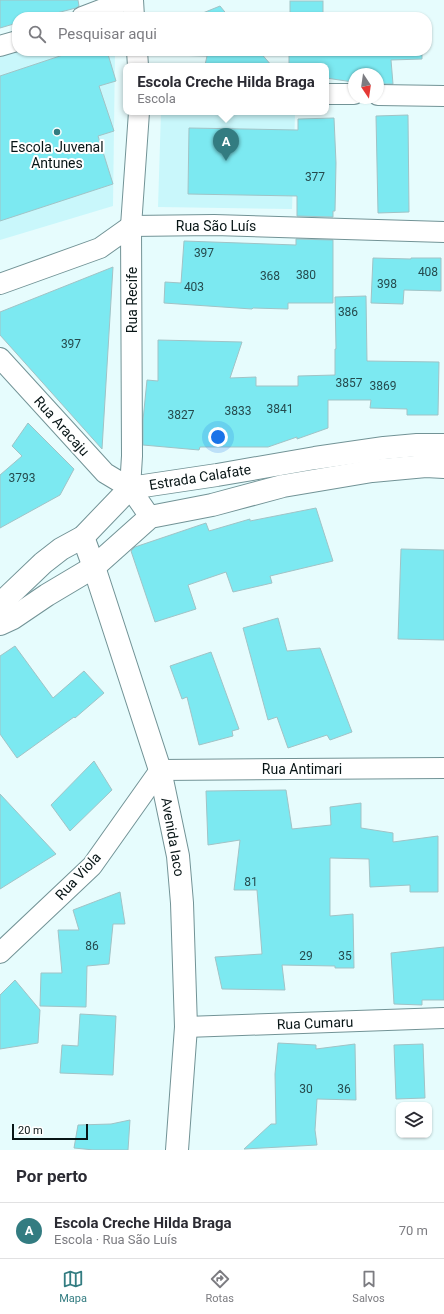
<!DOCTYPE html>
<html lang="pt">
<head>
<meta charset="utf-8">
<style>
  body { margin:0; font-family:Roboto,sans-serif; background:#f7f7f7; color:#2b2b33 }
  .controls { position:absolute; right:12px; bottom:12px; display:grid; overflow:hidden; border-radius:8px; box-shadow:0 1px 3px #0004 }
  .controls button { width:36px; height:36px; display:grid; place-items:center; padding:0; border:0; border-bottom:1px solid #e1e1e2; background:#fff; color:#2b2b33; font:20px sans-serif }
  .compass { position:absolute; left:348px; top:68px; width:36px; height:36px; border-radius:50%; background:#fff; box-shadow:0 1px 3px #0004; rotate:167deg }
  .scale { position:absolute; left:12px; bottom:10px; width:76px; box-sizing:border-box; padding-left:4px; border:2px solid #081516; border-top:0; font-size:11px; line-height:14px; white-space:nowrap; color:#081516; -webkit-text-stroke:3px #fff; paint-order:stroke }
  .you { position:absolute; left:218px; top:437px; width:14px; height:14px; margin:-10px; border:3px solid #fff; border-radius:50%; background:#1a73e8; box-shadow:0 0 0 6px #1a73e833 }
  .badge { display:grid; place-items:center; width:26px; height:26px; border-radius:50%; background:#337c81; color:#fff; font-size:13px; font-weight:700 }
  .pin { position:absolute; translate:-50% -33px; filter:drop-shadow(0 1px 2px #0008) }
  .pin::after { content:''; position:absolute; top:21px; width:14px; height:12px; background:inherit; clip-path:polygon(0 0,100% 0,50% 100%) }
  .popup { position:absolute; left:123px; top:63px; width:206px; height:52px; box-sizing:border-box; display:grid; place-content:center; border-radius:8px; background:#fff; filter:drop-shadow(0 1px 3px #0005); font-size:13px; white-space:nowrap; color:#7c7c81 }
  .popup b { font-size:15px; color:#2b2b33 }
  .popup::after { content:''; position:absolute; left:50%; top:100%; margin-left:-8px; border:8px solid transparent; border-top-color:#fff }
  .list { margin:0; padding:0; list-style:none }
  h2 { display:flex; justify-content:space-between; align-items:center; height:52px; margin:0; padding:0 16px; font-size:17px }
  h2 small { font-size:13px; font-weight:400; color:#7c7c81 }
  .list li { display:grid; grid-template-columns:26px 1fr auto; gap:12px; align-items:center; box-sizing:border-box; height:56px; padding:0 16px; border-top:1px solid #e1e1e2 }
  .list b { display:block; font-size:15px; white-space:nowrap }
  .list p { margin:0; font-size:13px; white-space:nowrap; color:#7c7c81 }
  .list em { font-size:13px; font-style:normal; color:#7c7c81 }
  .icon { flex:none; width:22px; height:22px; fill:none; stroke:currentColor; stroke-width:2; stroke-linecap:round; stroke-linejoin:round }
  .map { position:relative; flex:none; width:444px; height:1150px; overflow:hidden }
  .search { position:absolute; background:#fff; box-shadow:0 1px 3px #0004; left:12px; right:12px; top:12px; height:44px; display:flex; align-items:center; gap:10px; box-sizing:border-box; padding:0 14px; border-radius:16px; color:#7c7c81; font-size:15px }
  .sheet { height:108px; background:#fff }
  nav { display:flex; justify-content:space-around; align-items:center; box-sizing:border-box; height:56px; border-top:1px solid #e1e1e2; background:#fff; font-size:11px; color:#7c7c81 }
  nav a { display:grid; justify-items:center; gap:2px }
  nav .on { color:#337c81 }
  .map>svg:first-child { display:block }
  .built { fill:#c9f7fb }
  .building { fill:#7ce9f1; stroke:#a1c3c6 }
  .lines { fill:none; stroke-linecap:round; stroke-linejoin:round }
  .minor-casing { stroke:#729396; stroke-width:22 }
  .tertiary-casing { stroke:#729396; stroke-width:24 }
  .minor { stroke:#fff; stroke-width:20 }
  .tertiary { stroke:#fff; stroke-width:22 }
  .poi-dot { fill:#337c81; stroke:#fff; stroke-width:1.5 }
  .labels { text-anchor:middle; stroke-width:4; stroke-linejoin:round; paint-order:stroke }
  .number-label { font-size:12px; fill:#254a4d }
  .poi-label { font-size:14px; fill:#081516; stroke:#fff }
  .street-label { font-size:14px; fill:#081516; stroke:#fff }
</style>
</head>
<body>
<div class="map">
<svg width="444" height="1150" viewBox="0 0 444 1150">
  <rect width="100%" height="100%" fill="#e6fcfd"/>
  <g class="built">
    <polygon points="17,51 115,51 113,206 0,240 0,57"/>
    <polygon points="161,112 295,115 292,209 158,207"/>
  </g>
  <g class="building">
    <polygon points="0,0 78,0 79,6 76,8 41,17 17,17 17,23 0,28"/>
    <rect x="290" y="1" width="33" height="16"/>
    <polygon points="220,6 229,17 193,17"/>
    <polygon points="75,51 107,51 116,81 99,86 114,131 98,136 113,184 0,221 0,76"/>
    <polygon points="171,51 259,51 272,66 205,65 207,56 171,55"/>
    <polygon points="289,51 422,51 422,59 391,60 393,84 378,84 378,74 354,74 354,82 353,82 326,78 326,66 289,66"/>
    <polygon points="408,115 409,212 378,213 376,116"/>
    <polygon points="334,118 336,163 335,211 333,211 333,217 297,216 297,196 188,194 189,128 298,130 298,119"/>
    <polygon points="296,239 333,240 333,303 288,303 288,309 253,308 252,309 164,303 165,282 181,283 184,241 296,245"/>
    <polygon points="373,258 411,259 411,258 441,258 441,291 404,290 403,304 371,303"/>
    <polygon points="113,267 102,449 0,335 0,312"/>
    <polygon points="366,296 367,361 439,362 438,415 407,415 407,409 370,408 371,400 328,400 328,428 297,439 297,437 268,447 200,447 199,450 143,445 143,420 147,380 158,381 158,340 242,342 230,378 256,377 256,386 298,386 298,376 335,375 335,349 336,349 335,297"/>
    <polygon points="28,423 74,469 60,495 0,528 0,475 22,456 12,446"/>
    <polygon points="316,508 333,561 270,576 272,583 233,592 226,572 188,585 196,609 155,622 131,551 135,547 206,523 209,531 250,519 250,521"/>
    <polygon points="401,549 444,550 444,640 398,639"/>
    <polygon points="278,618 287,651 320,648 352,732 330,740 327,735 288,748 277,717 268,720 243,628"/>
    <polygon points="15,646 53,698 84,671 104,693 75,718 74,717 17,758 0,734 0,656"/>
    <polygon points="211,652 239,729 232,731 233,736 199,745 187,697 182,699 170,666"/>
    <polygon points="94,761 112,790 70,831 51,805"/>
    <polygon points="286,790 292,829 331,825 330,807 361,803 361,828 393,833 393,842 438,836 438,892 410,892 410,885 370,887 369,859 330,858 330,916 353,914 354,968 335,968 335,966 282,965 285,990 222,989 215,957 262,954 257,890 234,890 240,840 208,845 206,791"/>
    <polygon points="0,794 56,854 0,889"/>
    <polygon points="120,892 125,924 113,924 109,964 87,966 86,1007 40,1006 41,973 62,973 58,930 79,930 73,910"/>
    <polygon points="444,947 444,1000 422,1000 422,1005 394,1004 391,953"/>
    <polygon points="15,980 40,1010 38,1043 0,1049 0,995"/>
    <polygon points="80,1014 116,1016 113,1075 60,1073 62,1045 78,1046"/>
    <polygon points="278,1043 316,1045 316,1049 355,1044 356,1100 317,1099 315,1130 317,1145 244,1149 271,1124 276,1124 275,1074"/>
    <polygon points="423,1044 425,1098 396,1099 394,1045"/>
    <polygon points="130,1120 128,1150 94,1150 74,1148 78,1125 111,1124"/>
  </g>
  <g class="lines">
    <defs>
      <g id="minor">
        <polyline points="133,0 134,17"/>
        <polyline points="82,17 127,0"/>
        <polyline points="0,46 17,41"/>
        <polyline points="137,51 138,66"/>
        <polyline points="326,94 354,94"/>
        <polyline points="378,95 444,96"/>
        <polyline points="0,284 100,248 131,226 214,225 444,232"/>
        <polyline points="0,358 105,473 130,488 150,517"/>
        <polyline points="130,488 132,456 131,226 139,112"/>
        <polyline points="0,953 92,866 160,770 444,768"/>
        <polyline points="186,1027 444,1018"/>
      </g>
      <g id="tertiary">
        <polyline points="83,537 94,567 160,770 178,856 182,903 186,1027 177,1150"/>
        <polyline points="0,604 43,563 61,549 83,537 130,488 217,475 315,458 384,448 417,445 444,445"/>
        <polyline points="0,624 13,618 47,595 94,567 150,517 212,505 283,486 372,471 426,466 444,467"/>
      </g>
    </defs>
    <use href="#minor" class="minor-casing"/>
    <use href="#tertiary" class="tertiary-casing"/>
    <use href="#minor" class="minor"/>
    <use href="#tertiary" class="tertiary"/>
  </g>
  <circle class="poi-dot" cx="57" cy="132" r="4"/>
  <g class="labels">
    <g class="number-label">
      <text x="315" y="181">377</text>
      <text x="204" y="257">397</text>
      <text x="428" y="276">408</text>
      <text x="306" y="279">380</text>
      <text x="270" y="280">368</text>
      <text x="387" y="288">398</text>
      <text x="194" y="291">403</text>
      <text x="348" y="316">386</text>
      <text x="71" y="348">397</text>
      <text x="349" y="387">3857</text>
      <text x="383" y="390">3869</text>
      <text x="280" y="413">3841</text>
      <text x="238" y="415">3833</text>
      <text x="181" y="419">3827</text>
      <text x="22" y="482">3793</text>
      <text x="251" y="886">81</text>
      <text x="92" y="950">86</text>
      <text x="306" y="960">29</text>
      <text x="345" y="960">35</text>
      <text x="306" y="1093">30</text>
      <text x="344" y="1093">36</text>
    </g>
    <g class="poi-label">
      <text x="57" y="152">Escola Juvenal<tspan x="57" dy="16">Antunes</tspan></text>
    </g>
    <g class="street-label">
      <text x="216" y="231">Rua São Luís</text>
      <text transform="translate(132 300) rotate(-90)" y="5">Rua Recife</text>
      <text transform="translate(62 426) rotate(48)" y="5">Rua Aracaju</text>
      <text transform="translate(200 477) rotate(-9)" y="5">Estrada Calafate</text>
      <text x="302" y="774">Rua Antimari</text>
      <text transform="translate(173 837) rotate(80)" y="5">Avenida Iaco</text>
      <text transform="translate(78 876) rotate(-47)" y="5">Rua Viola</text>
      <text transform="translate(315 1023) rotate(-2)" y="5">Rua Cumaru</text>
    </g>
  </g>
</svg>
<div class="controls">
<button><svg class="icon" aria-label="layers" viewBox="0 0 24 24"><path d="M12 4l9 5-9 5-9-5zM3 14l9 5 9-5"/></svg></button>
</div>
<svg class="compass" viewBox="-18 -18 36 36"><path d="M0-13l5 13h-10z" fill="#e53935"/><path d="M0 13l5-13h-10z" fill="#7c7c81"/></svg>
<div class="scale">20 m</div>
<div class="you"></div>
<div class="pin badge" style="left:226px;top:161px">A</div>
<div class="popup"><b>Escola Creche Hilda Braga</b>Escola</div>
<div class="search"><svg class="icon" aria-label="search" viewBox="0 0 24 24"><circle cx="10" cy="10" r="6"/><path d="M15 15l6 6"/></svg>Pesquisar aqui</div>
</div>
<section class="sheet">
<h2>Por perto<small></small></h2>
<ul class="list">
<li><span class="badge">A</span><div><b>Escola Creche Hilda Braga</b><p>Escola · Rua São Luís</p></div><em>70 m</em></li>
</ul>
</section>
<nav>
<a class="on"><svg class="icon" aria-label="map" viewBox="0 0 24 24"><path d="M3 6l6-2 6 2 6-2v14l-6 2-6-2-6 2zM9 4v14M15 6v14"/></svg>Mapa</a>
<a><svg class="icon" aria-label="directions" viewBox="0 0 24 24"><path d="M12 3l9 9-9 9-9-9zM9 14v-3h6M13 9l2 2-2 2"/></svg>Rotas</a>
<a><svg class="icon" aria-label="saved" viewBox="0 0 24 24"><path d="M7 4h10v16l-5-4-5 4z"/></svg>Salvos</a>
</nav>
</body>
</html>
